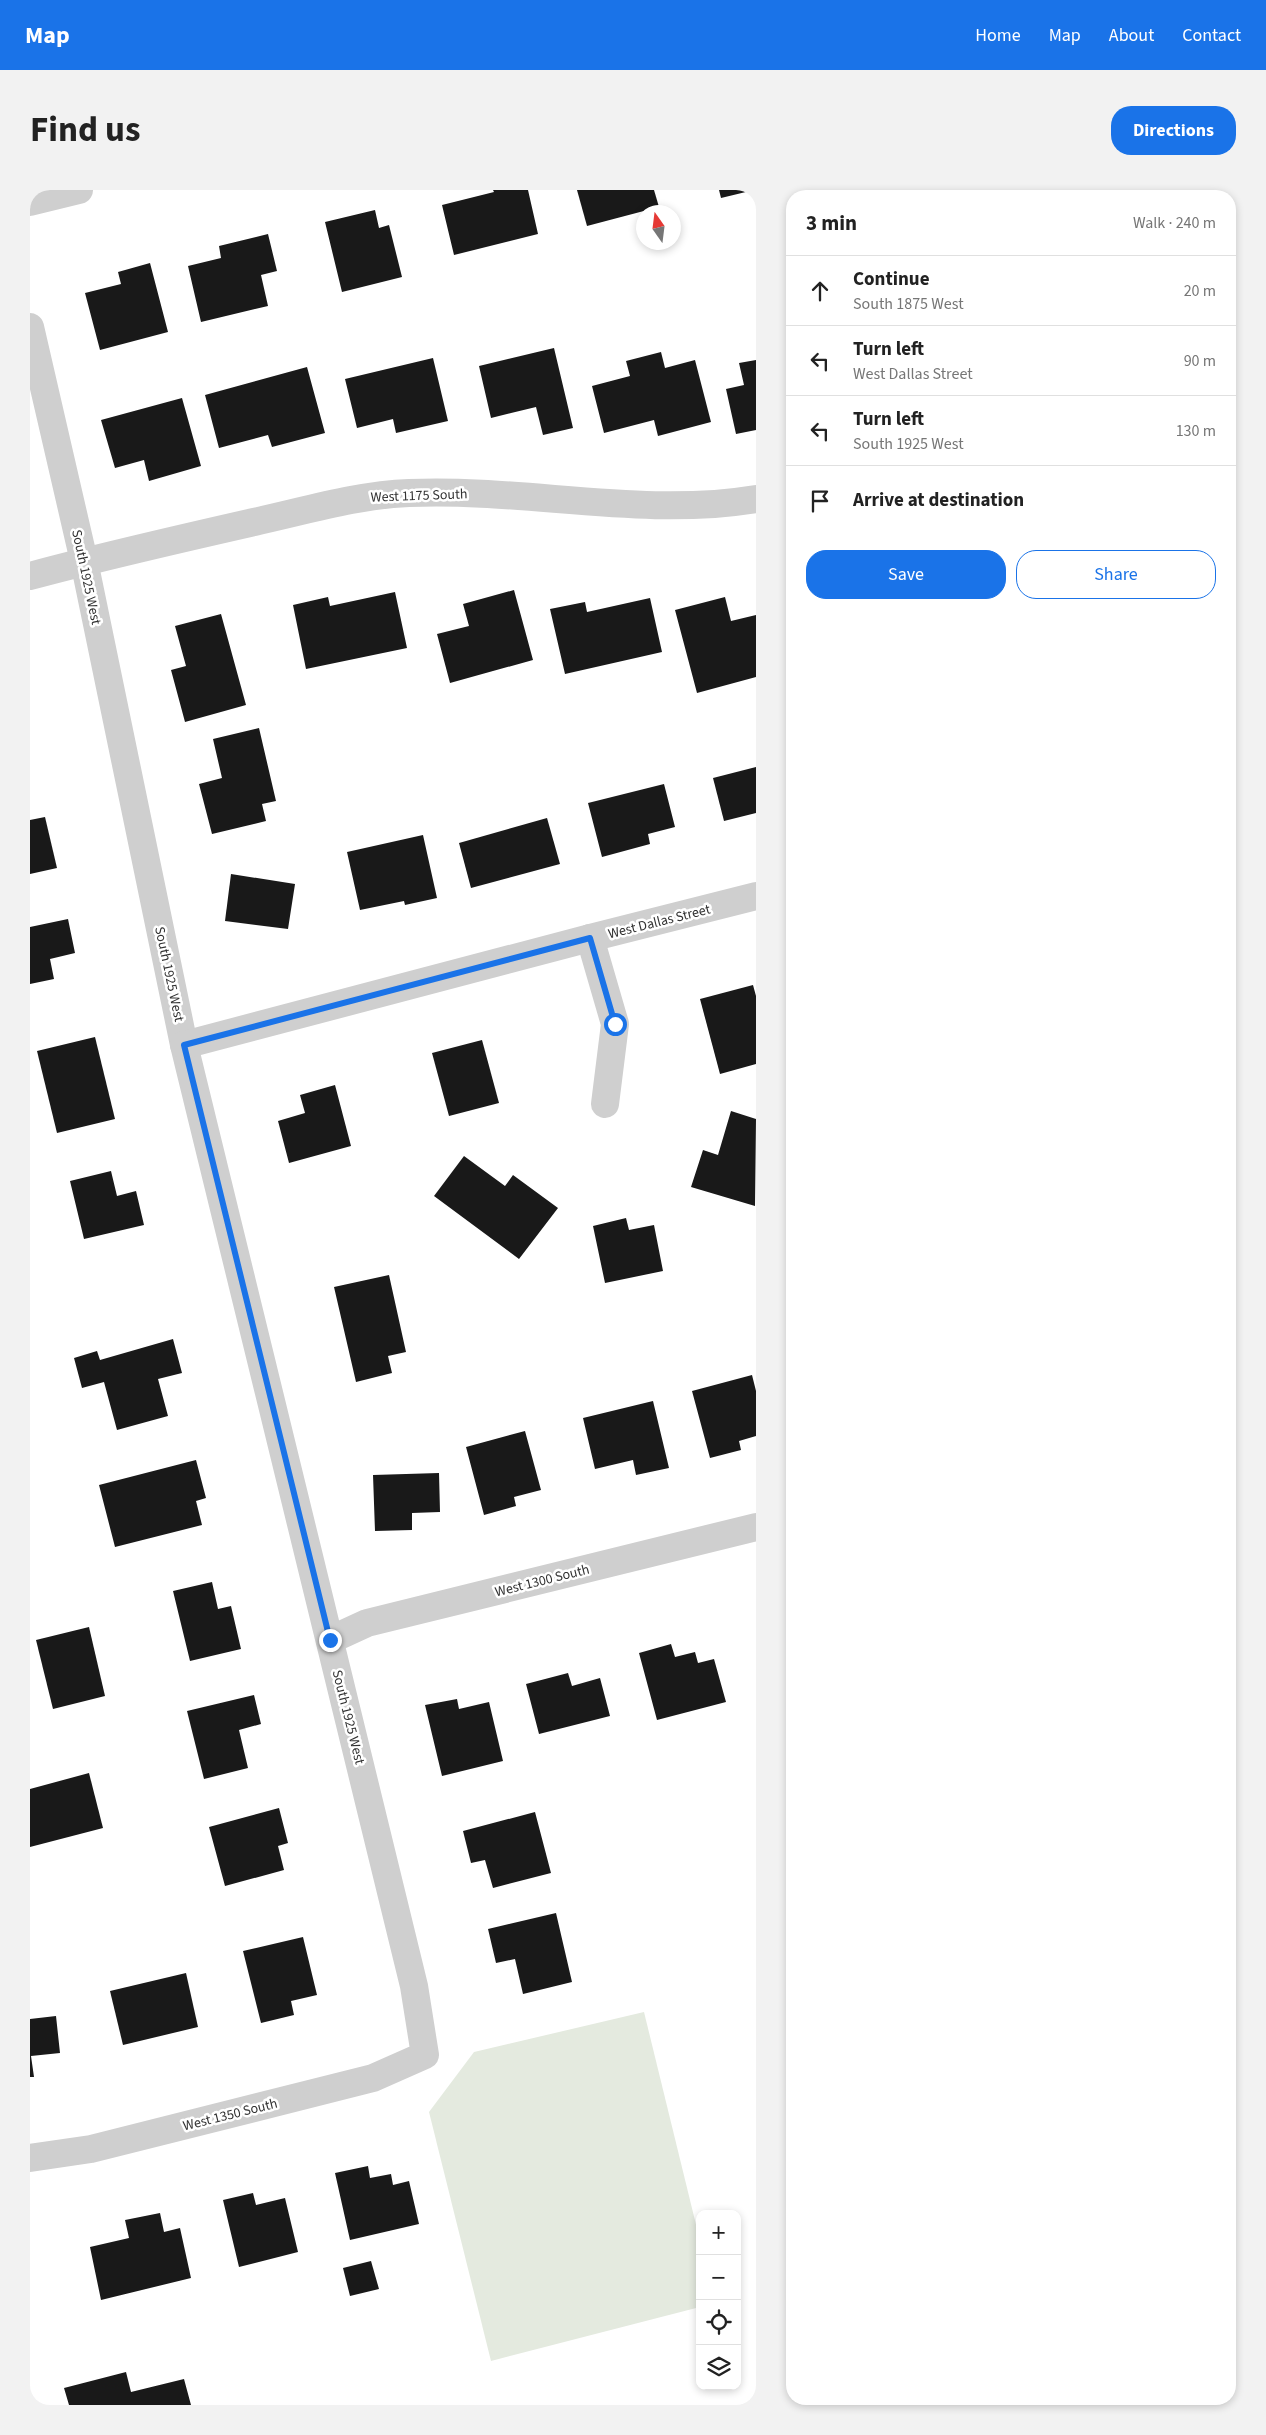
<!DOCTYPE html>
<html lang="en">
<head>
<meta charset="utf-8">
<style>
  body { margin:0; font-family:"Source Sans 3",sans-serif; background:#f2f2f2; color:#222 }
  .controls { position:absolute; right:15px; bottom:15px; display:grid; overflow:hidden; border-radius:10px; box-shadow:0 2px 8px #0003 }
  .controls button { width:45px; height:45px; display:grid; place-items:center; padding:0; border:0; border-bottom:1px solid #e0e0e0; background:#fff; color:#222; font:25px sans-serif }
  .compass { position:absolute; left:606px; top:15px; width:45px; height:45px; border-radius:50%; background:#fff; box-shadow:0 2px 8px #0003; rotate:346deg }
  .stop { position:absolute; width:15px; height:15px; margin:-11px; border:4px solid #1a73e8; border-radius:50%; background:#fff }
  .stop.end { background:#1a73e8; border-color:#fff; box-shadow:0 1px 5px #0008 }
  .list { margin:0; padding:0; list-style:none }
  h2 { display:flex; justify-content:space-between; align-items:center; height:65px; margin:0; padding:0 20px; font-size:21px }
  h2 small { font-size:16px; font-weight:400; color:#767676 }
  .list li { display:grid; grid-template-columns:32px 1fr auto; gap:15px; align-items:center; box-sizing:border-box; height:70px; padding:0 20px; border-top:1px solid #e0e0e0 }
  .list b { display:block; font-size:19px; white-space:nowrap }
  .list p { margin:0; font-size:16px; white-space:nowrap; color:#767676 }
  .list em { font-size:16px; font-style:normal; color:#767676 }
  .actions { display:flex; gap:10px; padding:15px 20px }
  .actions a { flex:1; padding:11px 0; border:1px solid #1a73e8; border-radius:20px; text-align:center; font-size:18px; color:#1a73e8 }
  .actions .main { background:#1a73e8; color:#fff }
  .icon { flex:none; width:28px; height:28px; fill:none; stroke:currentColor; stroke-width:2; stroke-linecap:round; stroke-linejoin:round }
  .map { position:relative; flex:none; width:726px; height:2215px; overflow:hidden; border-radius:20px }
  header { display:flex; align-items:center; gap:30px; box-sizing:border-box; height:70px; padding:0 25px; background:#1a73e8; color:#fff }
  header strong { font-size:24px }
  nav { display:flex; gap:28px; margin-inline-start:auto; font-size:18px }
  .intro { display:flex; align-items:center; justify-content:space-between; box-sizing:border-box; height:120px; padding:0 30px }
  h1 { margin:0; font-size:35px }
  .button { padding:12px 22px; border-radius:20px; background:#1a73e8; color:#fff; font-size:18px; font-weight:700 }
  main { display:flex; gap:30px; padding:0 30px }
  aside { flex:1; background:#fff; border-radius:20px; box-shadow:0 2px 8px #0003 }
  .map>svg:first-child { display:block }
  .green { fill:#e4eadf }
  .building { fill:#191919 }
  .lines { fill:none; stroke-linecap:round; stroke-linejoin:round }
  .street { stroke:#cfcfcf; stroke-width:28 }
  .route { stroke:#1a73e8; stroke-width:6 }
  .labels { text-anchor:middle; stroke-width:5; stroke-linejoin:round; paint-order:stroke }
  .street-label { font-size:14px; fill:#323232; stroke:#fff }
</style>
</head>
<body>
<header>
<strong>Map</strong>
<nav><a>Home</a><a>Map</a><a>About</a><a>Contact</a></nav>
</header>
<div class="intro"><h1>Find us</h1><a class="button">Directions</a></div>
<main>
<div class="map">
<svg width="726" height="2215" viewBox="0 0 726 2215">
  <rect width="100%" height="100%" fill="#fff"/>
  <polygon class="green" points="614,1822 670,2051 670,2117 461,2171 399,1922 444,1862"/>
  <g class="building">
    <polygon points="463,0 498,0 508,44 424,65 412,15 464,2"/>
    <polygon points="547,0 624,0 629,17 557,36"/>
    <polygon points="689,0 720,0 720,1 691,8"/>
    <polygon points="345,20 349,38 359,35 372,87 312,102 295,32"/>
    <polygon points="238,44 247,81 231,85 238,116 171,132 158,76 191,68 189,56"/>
    <polygon points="120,73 138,142 70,160 55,103 91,94 88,82"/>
    <polygon points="524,158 543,238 513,245 506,217 461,228 449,176"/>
    <polygon points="631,162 635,178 665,170 681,232 628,246 624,230 574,243 562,196 600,186 596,171"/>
    <polygon points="403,168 418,231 366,243 363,229 327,238 315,189"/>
    <polygon points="726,170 726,240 706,244 696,199 714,195 709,173"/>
    <polygon points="277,177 295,243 242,257 238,245 189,258 175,205"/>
    <polygon points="152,208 171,276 119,291 114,270 85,278 71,230"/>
    <polygon points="484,400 503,470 420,493 407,444 439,436 433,414"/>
    <polygon points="365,402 377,458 276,479 263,415 298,407 300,416"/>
    <polygon points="695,407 701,431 726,425 726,487 667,503 645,420"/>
    <polygon points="620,408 632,462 535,484 520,419 555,412 557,422"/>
    <polygon points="191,424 216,515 155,532 141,480 156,476 145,436"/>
    <polygon points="229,538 246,611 232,614 236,631 182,644 169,594 192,588 183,549"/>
    <polygon points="726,577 726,623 694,631 683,588"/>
    <polygon points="634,594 645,637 618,644 620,654 572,667 558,613"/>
    <polygon points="15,627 27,678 0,684 0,630"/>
    <polygon points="517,628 530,674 441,698 429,653"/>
    <polygon points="393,645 407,708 375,715 374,711 330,720 317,662"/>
    <polygon points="201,684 265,694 258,739 195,731"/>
    <polygon points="38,729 45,763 20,769 24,789 0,794 0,737"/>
    <polygon points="723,795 726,806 726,874 690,884 670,809"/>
    <polygon points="65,847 85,929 27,943 7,861"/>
    <polygon points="452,850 469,913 419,926 402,863"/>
    <polygon points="305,895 321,956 259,973 248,931 275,923 270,905"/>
    <polygon points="701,921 726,929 725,1016 661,997 673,960 688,965"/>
    <polygon points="434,966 475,996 483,985 528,1018 489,1069 404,1006"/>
    <polygon points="81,981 87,1006 106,1001 114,1035 54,1049 40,991"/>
    <polygon points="596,1028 599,1040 624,1035 633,1081 575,1093 563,1036"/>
    <polygon points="359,1085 376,1162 358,1166 362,1183 326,1192 304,1097"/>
    <polygon points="143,1149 152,1183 128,1189 138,1226 87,1240 74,1192 52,1198 44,1168 67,1161 70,1170"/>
    <polygon points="722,1185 726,1201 726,1246 709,1251 711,1260 680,1268 662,1201"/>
    <polygon points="623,1211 639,1278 606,1285 603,1270 565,1279 553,1228"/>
    <polygon points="495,1241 511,1300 484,1307 486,1316 454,1325 436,1257"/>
    <polygon points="166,1270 176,1308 166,1311 172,1335 85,1357 69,1295"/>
    <polygon points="409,1283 410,1322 382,1323 382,1340 345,1341 343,1285"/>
    <polygon points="182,1392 188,1419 201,1416 211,1459 160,1471 143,1401"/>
    <polygon points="59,1437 75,1506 23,1519 6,1450"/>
    <polygon points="641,1454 645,1467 665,1462 668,1473 684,1469 696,1512 627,1530 609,1463"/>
    <polygon points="538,1483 542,1496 570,1488 580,1526 509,1544 496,1494"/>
    <polygon points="224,1505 231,1534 209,1540 218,1578 174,1589 157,1521"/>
    <polygon points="427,1509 429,1519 459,1512 473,1571 412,1586 395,1515"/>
    <polygon points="59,1583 73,1638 0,1657 0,1599"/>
    <polygon points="249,1618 258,1653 248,1656 254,1680 195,1696 179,1637"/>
    <polygon points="505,1622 521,1683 463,1698 455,1670 441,1673 433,1641"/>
    <polygon points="526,1723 542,1792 493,1804 485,1769 466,1773 458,1739"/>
    <polygon points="273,1747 287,1805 261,1811 264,1825 231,1833 213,1761"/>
    <polygon points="156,1783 168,1837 93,1855 80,1801"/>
    <polygon points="26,1826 30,1863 1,1866 4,1887 0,1887 0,1829"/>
    <polygon points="338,1976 340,1988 361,1984 363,1995 379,1991 389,2034 320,2050 305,1983"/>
    <polygon points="223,2003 226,2015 255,2008 268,2062 209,2077 193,2010"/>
    <polygon points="130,2023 134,2042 150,2038 161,2088 71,2110 60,2057 99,2048 95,2030"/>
    <polygon points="341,2071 349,2099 320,2106 313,2078"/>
    <polygon points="96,2182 101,2202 154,2189 161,2215 39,2215 34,2198"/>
  </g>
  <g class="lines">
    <g class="street">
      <polyline points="0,12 49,0"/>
      <polyline points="0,137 54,371 154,855 384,1796 395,1865 343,1888 61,1959 0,1968"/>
      <path d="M 0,386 C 74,366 149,349 224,332 C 275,321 327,305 379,303 C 495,298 611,328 726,309"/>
      <polyline points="560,748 585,834 575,914"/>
      <polyline points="154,855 560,748 726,706"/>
      <polyline points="300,1450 337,1433 726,1337"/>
    </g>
  </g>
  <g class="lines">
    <polyline class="route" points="300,1450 154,855 560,748 585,834"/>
  </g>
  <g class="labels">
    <g class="street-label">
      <text transform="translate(389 305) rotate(-2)" y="5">West 1175 South</text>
      <text transform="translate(57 387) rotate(78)" y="5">South 1925 West</text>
      <text transform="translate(629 731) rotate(-14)" y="5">West Dallas Street</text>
      <text transform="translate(140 784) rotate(78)" y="5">South 1925 West</text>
      <text transform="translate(512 1390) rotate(-14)" y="5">West 1300 South</text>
      <text transform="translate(319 1527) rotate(76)" y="5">South 1925 West</text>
      <text transform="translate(200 1924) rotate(-14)" y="5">West 1350 South</text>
    </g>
  </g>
</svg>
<div class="controls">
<button>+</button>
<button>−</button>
<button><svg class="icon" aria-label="locate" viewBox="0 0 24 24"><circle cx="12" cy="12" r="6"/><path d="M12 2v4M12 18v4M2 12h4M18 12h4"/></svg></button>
<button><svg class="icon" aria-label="layers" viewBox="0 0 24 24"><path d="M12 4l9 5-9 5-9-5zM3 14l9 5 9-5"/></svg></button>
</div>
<svg class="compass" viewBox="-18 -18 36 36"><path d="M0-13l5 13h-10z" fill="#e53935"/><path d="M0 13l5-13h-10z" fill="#767676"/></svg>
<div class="stop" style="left:585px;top:834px"></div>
<div class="stop end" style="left:300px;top:1450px"></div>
</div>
<aside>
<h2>3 min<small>Walk · 240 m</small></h2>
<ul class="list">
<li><svg class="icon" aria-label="ahead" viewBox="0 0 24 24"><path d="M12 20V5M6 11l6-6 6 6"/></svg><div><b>Continue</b><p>South 1875 West</p></div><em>20 m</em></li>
<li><svg class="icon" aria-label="left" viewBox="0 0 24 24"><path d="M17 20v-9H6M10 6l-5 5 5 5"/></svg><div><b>Turn left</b><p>West Dallas Street</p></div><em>90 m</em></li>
<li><svg class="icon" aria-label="left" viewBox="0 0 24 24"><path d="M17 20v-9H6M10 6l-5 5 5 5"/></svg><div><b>Turn left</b><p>South 1925 West</p></div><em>130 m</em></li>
<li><svg class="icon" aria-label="arrive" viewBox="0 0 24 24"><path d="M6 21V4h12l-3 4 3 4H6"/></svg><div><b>Arrive at destination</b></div></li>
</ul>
<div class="actions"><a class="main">Save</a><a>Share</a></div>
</aside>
</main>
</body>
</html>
